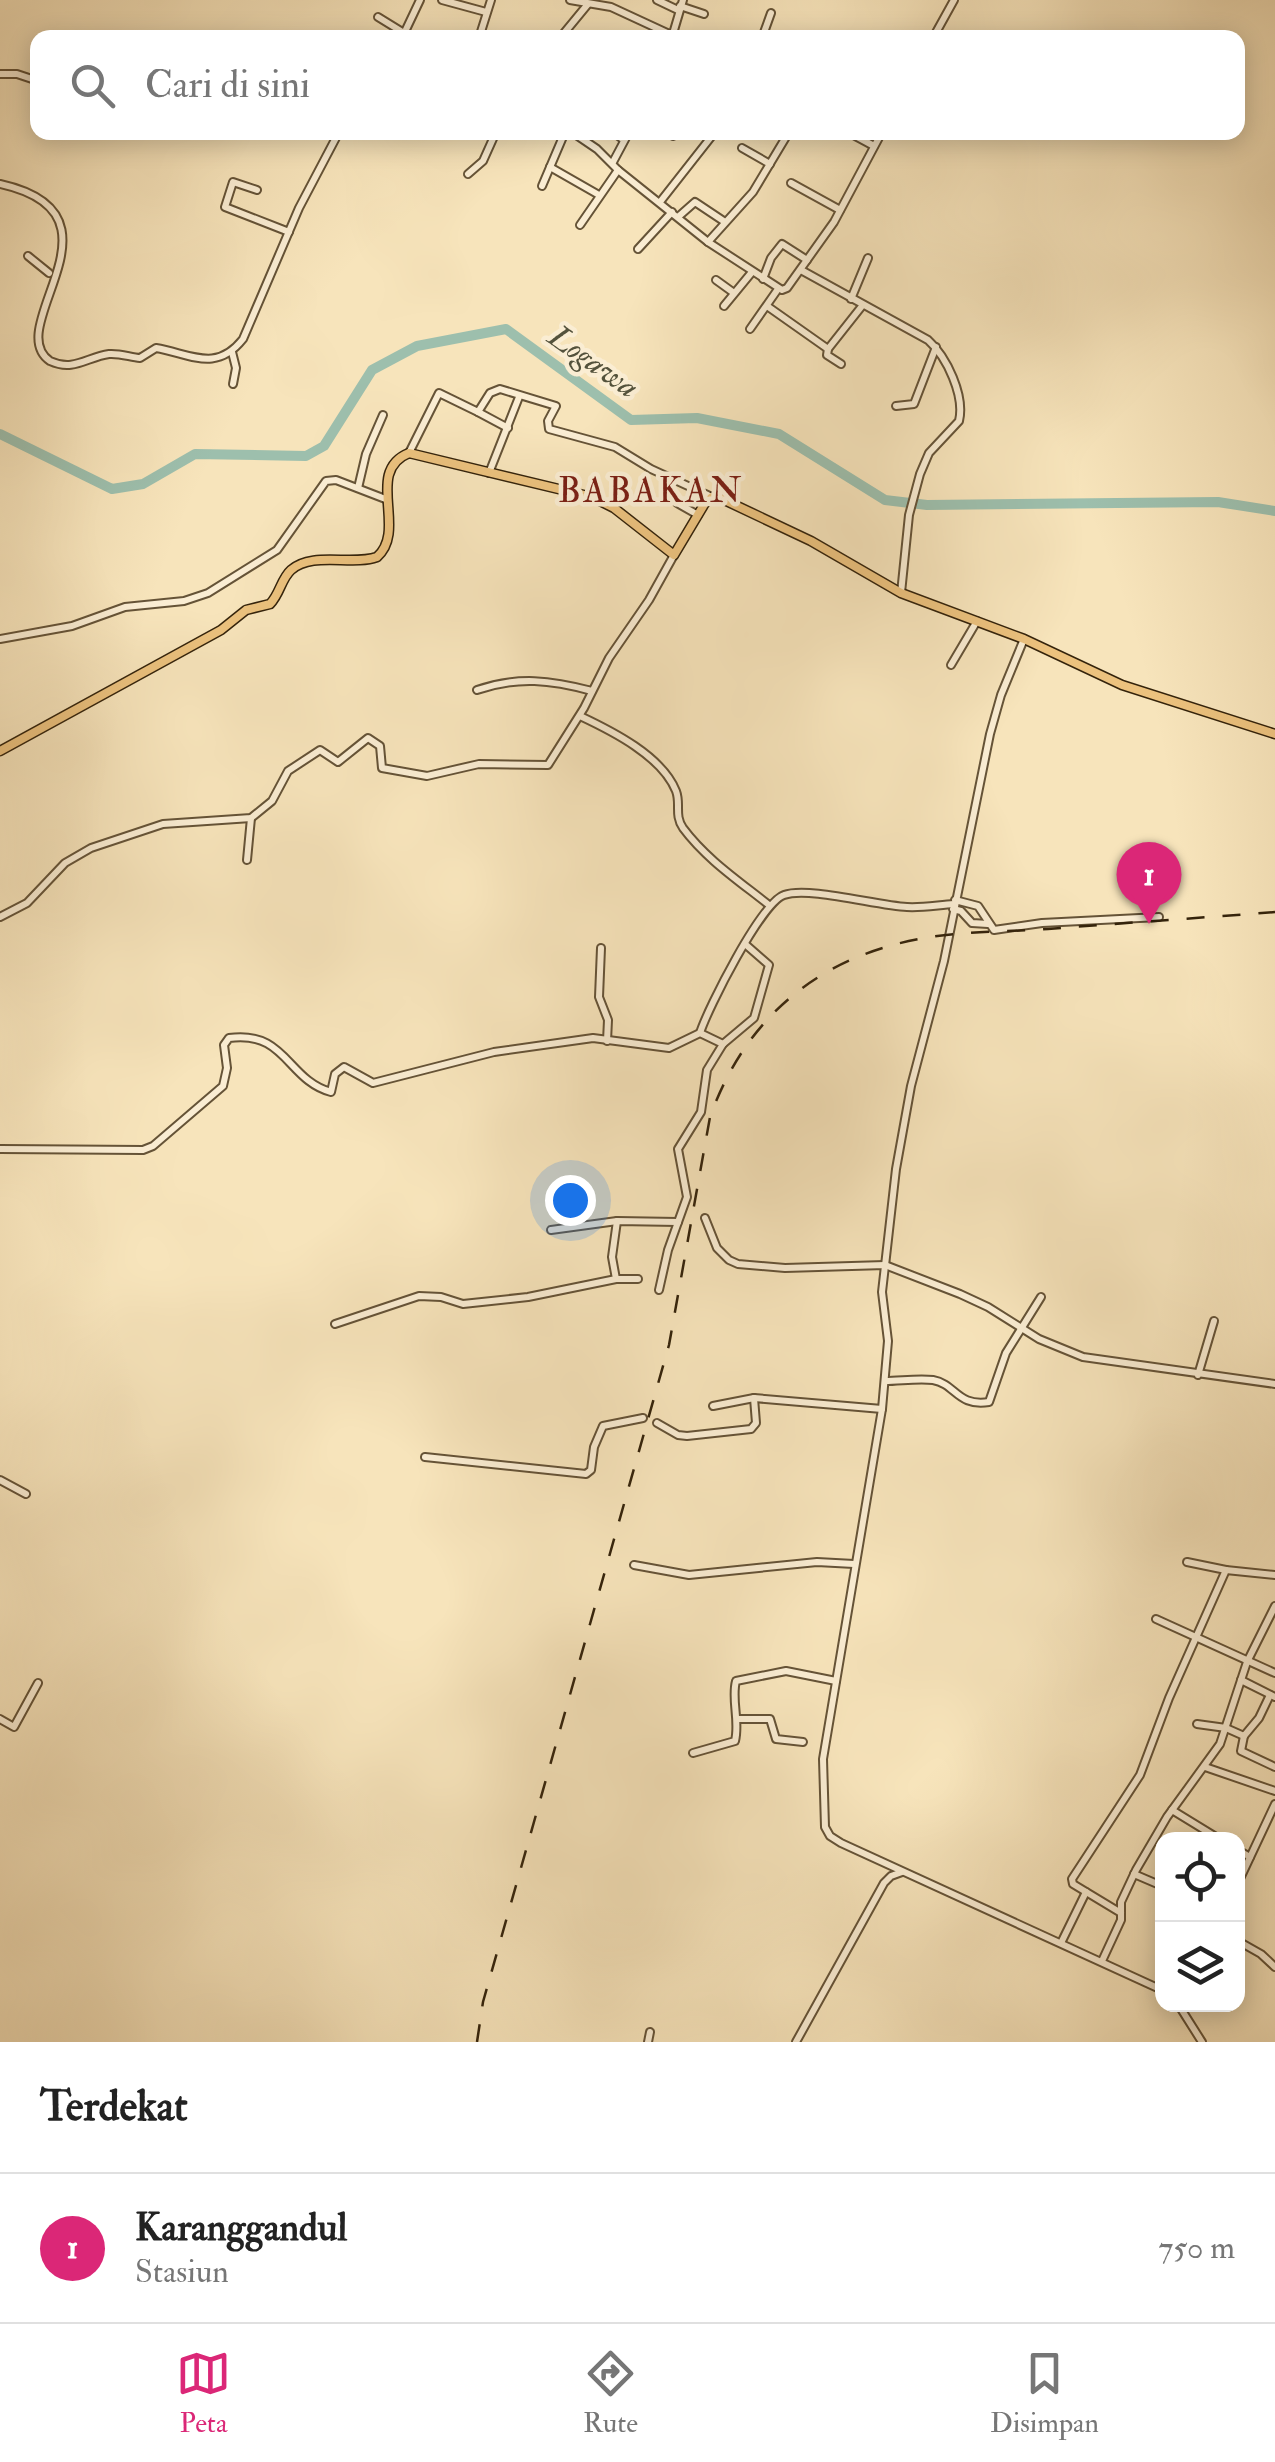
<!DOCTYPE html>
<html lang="id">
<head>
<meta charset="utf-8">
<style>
  body { margin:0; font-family:"IM FELL Double Pica",serif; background:#f2f2f2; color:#222 }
  .controls { position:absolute; right:30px; bottom:30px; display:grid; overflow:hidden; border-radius:20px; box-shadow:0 5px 25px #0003 }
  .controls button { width:90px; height:90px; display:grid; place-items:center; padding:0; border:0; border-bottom:2px solid #e0e0e0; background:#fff; color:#222; font:50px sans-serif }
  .you { position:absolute; left:570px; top:1200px; width:35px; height:35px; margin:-25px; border:8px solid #fff; border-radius:50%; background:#1a73e8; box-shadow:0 0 0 15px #1a73e833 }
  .badge { display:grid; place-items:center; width:65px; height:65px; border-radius:50%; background:#db2777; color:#fff; font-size:32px; font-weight:700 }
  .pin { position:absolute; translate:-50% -82px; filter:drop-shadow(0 2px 5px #0008) }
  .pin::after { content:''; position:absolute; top:52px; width:35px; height:30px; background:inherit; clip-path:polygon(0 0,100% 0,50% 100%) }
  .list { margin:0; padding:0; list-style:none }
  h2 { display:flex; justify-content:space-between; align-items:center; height:130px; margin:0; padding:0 40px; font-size:42px }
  h2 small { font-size:32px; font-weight:400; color:#767676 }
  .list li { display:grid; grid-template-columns:65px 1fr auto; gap:30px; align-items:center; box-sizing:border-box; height:150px; padding:0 40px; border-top:2px solid #e0e0e0 }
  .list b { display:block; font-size:38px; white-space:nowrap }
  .list p { margin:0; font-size:32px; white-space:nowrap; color:#767676 }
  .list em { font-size:32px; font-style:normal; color:#767676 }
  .icon { flex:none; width:55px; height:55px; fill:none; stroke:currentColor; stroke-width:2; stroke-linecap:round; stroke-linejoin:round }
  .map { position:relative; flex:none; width:1275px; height:2042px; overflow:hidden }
  .search { position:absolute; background:#fff; box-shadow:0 5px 25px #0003; left:30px; right:30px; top:30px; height:110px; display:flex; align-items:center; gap:25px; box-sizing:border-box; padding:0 35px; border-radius:20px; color:#767676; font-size:38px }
  .sheet { height:280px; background:#fff }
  nav { display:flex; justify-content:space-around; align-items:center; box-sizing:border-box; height:140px; border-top:2px solid #e0e0e0; background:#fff; font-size:28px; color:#767676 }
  nav a { display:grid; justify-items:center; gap:5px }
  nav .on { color:#db2777 }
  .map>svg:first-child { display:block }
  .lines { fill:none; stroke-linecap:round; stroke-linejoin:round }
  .river { stroke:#9dbfad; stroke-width:10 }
  .minor-casing { stroke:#655337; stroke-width:10 }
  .major-casing { stroke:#34230b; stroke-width:11 }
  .minor { stroke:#faedd3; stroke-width:6 }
  .major { stroke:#ecc27e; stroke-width:8 }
  .rail { stroke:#34230b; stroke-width:2.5; stroke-dasharray:18 18; stroke-linecap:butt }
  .labels { text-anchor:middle; stroke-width:9; stroke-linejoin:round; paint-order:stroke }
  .water-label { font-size:32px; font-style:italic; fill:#54523c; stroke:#faedd3 }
  .quarter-label { font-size:35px; letter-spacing:2.5px; fill:#7a1f14; stroke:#faedd3 }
</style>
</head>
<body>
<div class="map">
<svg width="1275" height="2042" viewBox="0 0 1275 2042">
  <rect width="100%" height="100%" fill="#f7e4bb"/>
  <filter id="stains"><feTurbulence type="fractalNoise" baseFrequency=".002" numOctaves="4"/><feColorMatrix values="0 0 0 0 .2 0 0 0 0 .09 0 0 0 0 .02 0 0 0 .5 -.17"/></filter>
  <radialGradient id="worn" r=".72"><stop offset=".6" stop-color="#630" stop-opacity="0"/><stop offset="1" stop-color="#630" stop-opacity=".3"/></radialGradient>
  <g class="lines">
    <polyline class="river" points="0,434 112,489 143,484 195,454 306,456 324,446 372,370 417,346 506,329 631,420 697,418 779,434 885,500 927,505 1218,502 1275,511"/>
    <defs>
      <g id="minor">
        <polyline points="442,0 486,12"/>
        <polyline points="570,0 611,7 678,38"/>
        <polyline points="657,0 678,10"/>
        <polyline points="680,6 704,14"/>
        <polyline points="378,17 404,33"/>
        <polyline points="672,37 683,0"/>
        <polyline points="402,38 420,0"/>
        <polyline points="479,38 491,0"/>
        <polyline points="560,38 588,4"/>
        <polyline points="762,38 771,13"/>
        <polyline points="933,38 954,0"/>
        <polyline points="0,74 17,74 38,81"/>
        <polyline points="572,132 597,149 618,170 708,242 782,290 787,288 834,222 882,132"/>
        <polyline points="613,132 624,140"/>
        <polyline points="666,132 673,136"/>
        <polyline points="848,132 874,146"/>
        <polyline points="742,148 770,164"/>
        <polyline points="613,162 629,132"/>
        <polyline points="550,167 599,195"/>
        <polyline points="468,174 483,161 496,132"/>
        <polyline points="791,183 840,210"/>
        <path d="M 0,184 C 136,214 0,327 50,361 C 74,372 87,357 109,354 C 119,353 130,357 140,358 L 156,348 C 191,354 216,373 243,339 L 299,208 L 339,132"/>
        <polyline points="542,186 565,132"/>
        <polyline points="257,190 233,182 225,207 289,232"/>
        <polyline points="660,202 715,132"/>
        <polyline points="678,217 695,202 725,222"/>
        <polyline points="580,225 618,170"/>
        <polyline points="708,242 753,192 789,132"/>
        <polyline points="638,249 672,212"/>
        <polyline points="28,256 49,273"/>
        <path d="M 801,270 L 928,340 C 947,357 965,396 959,421 L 929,453 L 920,474 L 909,515 L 901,593"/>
        <polyline points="763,279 771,258 782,244 807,260"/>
        <polyline points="716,280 734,293"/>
        <polyline points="851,299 868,258"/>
        <polyline points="724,306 752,272"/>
        <polyline points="767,306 828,349 862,306"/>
        <polyline points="750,329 778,289"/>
        <polyline points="828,349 827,355 841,364"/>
        <polyline points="232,352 236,368 233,384"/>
        <polyline points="896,406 914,404 936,347"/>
        <polyline points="478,412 508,428"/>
        <polyline points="409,453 439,393 478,412 490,393 500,389 556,406 548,421 549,429 615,447 651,469 712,497"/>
        <polyline points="489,473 519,397"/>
        <polyline points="358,488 366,454 383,415"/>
        <polyline points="677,503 698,515"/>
        <polyline points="0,639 72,626 125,607 184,601 208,593 277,550 326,481 336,480 388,500"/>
        <polyline points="1024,639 1001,695 990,734 944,961 911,1086 896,1169 882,1292 888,1341 882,1409 823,1759 825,1827 830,1836 841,1843 1162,1990"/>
        <polyline points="951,665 977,621"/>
        <path d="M 477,690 C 518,676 551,680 592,691"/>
        <path d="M 580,716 C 612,731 662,756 676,791 C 681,804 674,815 683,828 C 706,859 739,881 769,905"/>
        <polyline points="247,860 251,818"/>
        <polyline points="955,900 978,906 994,930 1042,923 1159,917"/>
        <polyline points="953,909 961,911 972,923 988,924"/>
        <polyline points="0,917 27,903 65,863 91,848 163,824 251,818 272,801 288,771 320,750 338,762 368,738 380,746 382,768 427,776 479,764 548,765 584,708 609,658 649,600 674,555"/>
        <polyline points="601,948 599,997 608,1020 607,1041"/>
        <path d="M 700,1033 C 708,1008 761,903 784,895 C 808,886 878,906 907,907 C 922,908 938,905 954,904"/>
        <polyline points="723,1044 754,1018 769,965 745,944"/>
        <path d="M 0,1149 L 143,1150 L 153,1146 L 223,1086 L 227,1068 L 224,1045 L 229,1038 C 286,1030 287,1080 331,1092 L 335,1074 L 344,1067 L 373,1083 L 494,1052 L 593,1038 L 669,1048 L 700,1033 L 723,1044 L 707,1070 L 701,1112 L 678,1149 L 687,1197 L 668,1250 L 659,1290"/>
        <polyline points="705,1218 717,1248 729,1260 738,1264 785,1268 885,1265 960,1294 988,1307 1039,1339 1083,1357 1275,1384"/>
        <polyline points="551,1230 617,1221 678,1222"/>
        <polyline points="616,1279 638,1279"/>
        <polyline points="335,1324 419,1296 441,1297 463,1304 528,1297 616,1279 612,1257 617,1221"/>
        <polyline points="1198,1375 1214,1321"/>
        <path d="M 885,1381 C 900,1381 918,1378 933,1380 C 956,1384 957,1407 989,1402 L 1006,1353 L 1041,1297"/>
        <polyline points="713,1406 754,1398 882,1409"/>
        <polyline points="657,1423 678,1435 687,1436 751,1429 756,1423 754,1398"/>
        <polyline points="425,1457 586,1474 591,1470 594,1447 603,1426 643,1418"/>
        <polyline points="0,1480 26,1494"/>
        <polyline points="1187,1562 1226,1570"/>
        <polyline points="634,1565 689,1575 817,1562 854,1564"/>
        <polyline points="1156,1619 1275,1673"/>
        <polyline points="1241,1680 1275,1697"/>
        <polyline points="0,1719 14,1727 38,1683"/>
        <polyline points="738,1719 770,1719 776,1739 803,1742"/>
        <polyline points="1197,1724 1226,1728 1244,1736 1259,1718 1270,1695"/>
        <polyline points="1244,1736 1241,1751 1275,1767"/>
        <path d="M 693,1753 L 735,1741 C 740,1721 731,1699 736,1681 L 786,1671 L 836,1681"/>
        <polyline points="1205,1767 1275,1791"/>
        <polyline points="1172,1810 1221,1840"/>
        <polyline points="1238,1850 1250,1857"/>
        <polyline points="1134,1874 1162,1886"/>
        <polyline points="1238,1883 1275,1804"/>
        <polyline points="1121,1913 1073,1884 1072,1879 1140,1775 1169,1698 1226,1570 1275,1575"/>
        <polyline points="1062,1941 1086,1892"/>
        <polyline points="1238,1941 1261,1954 1275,1967"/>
        <polyline points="1102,1961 1121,1920 1121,1902 1136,1870 1167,1817 1220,1744 1247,1662 1275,1606"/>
        <polyline points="1178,2004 1202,2042"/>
        <polyline points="648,2042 650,2032"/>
        <polyline points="796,2042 884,1883 891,1876 902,1872"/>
      </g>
      <path id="major" d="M 0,751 L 221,630 L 246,610 L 270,604 C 280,594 281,579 291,570 C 312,551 352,566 377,557 C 408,530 364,471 409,453 L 592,497 L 614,508 L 674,555 L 705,503 L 712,497 L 718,497 L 811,541 L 901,593 L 1024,639 L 1122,685 L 1275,734"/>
    </defs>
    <use href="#minor" class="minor-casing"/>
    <use href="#major" class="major-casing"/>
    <use href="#minor" class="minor"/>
    <use href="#major" class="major"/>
    <path class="rail" d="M 477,2042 L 483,2002 L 669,1345 L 710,1117 C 745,1019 817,958 919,939 C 960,931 1005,932 1048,929 C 1123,923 1199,918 1275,912"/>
  </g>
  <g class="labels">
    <g class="water-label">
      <text transform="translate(594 361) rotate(35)" y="11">Logawa</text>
    </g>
    <g class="quarter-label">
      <text x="651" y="502">BABAKAN</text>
    </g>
  </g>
  <rect width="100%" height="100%" filter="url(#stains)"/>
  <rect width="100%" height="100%" fill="url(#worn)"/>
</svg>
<div class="controls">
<button><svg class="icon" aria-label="locate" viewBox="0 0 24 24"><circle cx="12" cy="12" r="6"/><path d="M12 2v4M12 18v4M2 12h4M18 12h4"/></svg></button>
<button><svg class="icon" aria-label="layers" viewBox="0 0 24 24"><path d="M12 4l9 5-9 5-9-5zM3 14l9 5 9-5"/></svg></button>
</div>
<div class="you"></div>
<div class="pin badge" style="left:1149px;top:924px">1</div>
<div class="search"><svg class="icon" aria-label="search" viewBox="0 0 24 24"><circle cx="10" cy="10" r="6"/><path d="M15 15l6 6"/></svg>Cari di sini</div>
</div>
<section class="sheet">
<h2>Terdekat<small></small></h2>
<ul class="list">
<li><span class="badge">1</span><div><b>Karanggandul</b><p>Stasiun</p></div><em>750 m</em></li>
</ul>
</section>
<nav>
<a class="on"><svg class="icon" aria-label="map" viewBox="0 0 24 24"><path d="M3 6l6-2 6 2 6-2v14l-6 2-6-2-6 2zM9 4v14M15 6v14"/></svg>Peta</a>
<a><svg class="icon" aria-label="directions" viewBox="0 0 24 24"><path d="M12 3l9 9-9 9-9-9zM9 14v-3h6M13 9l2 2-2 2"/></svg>Rute</a>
<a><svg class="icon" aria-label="saved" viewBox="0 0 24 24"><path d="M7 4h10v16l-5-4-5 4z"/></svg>Disimpan</a>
</nav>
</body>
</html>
